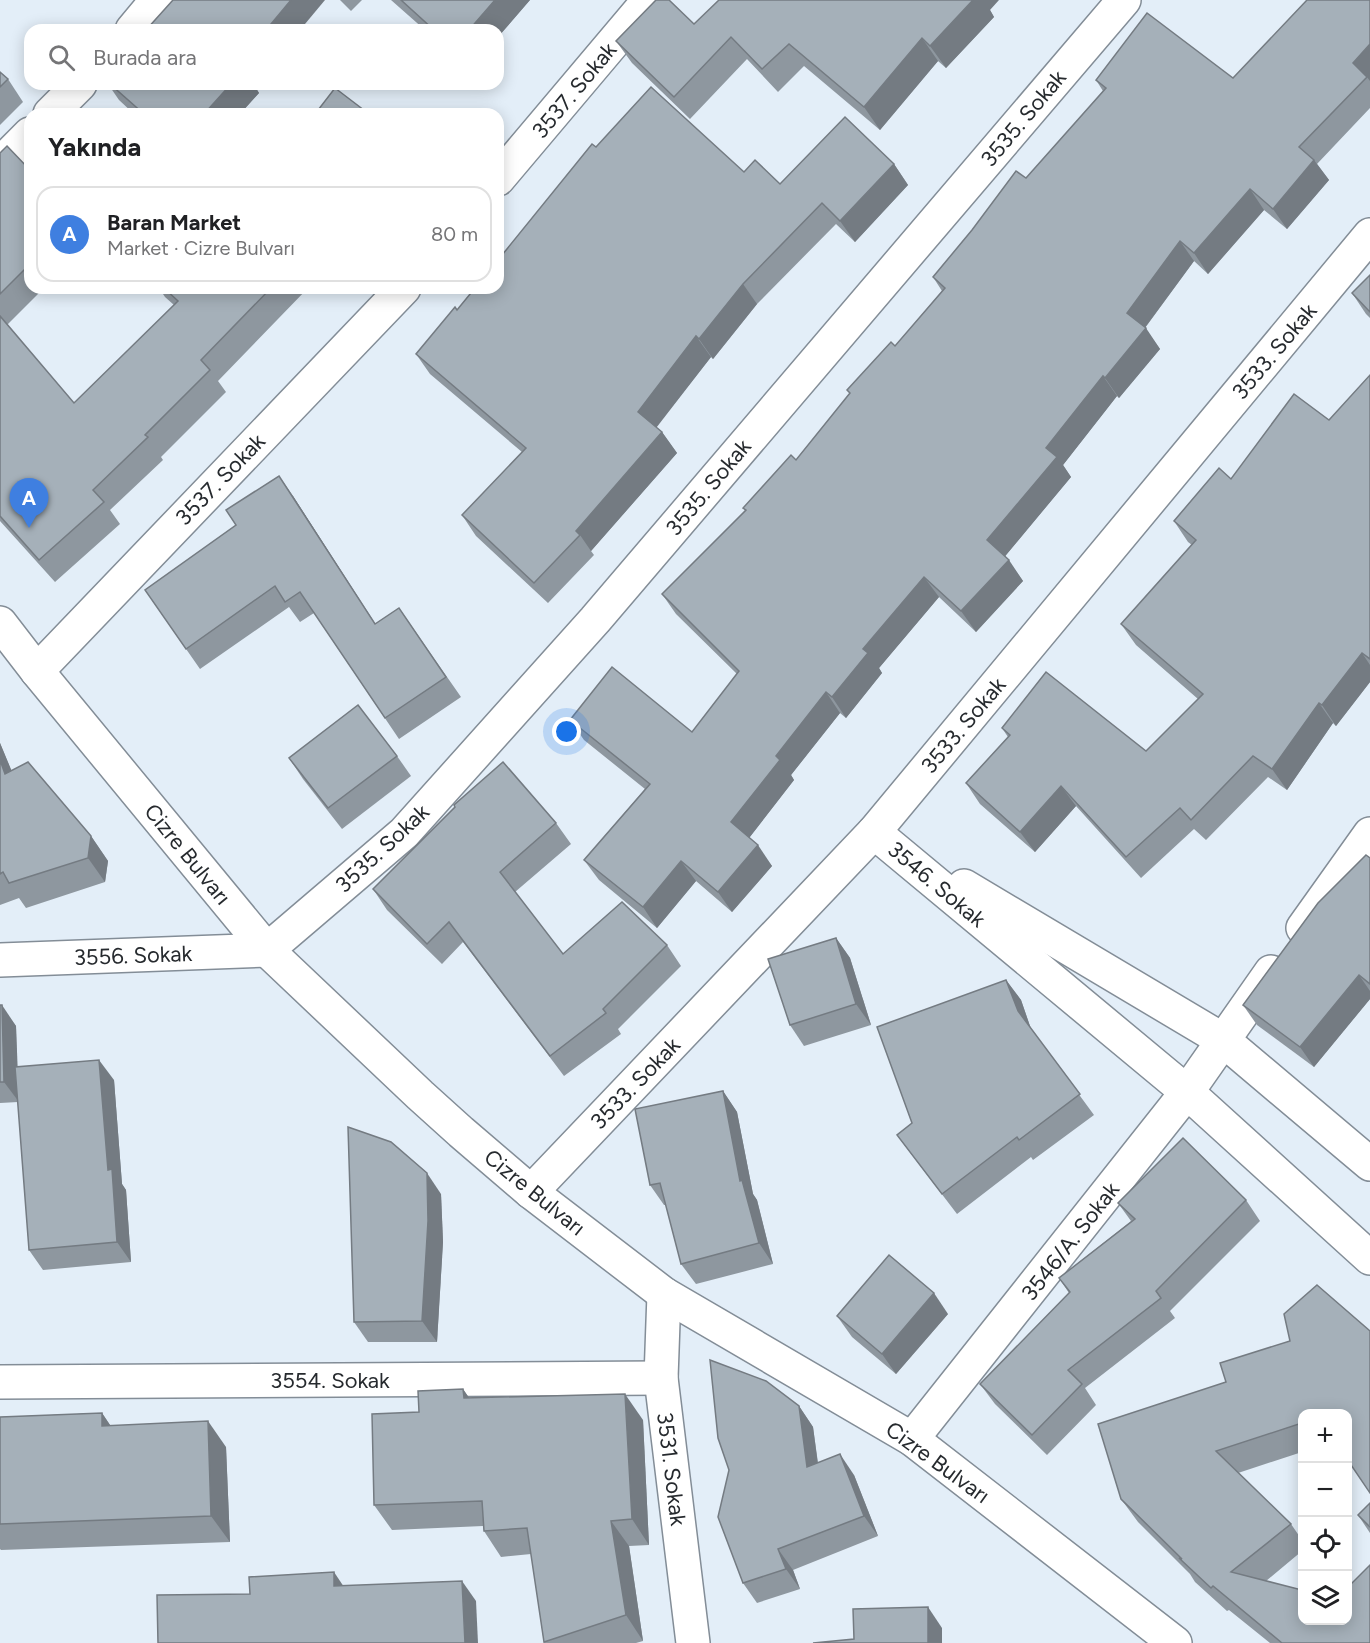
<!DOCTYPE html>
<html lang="tr">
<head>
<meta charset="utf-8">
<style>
  body { margin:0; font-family:Figtree,sans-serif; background:#f2f2f2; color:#202124 }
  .controls { position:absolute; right:18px; bottom:18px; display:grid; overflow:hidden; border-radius:12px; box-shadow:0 3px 15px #0003 }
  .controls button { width:54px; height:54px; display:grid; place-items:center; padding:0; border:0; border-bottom:2px solid #e0e0e0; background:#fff; color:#202124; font:30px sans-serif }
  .you { position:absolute; left:567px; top:732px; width:21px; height:21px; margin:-15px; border:4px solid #fff; border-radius:50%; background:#1a73e8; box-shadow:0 0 0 9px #1a73e833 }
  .badge { display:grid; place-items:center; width:39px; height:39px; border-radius:50%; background:#7c3aed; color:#fff; font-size:20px; font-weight:700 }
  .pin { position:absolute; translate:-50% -50px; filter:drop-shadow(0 2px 3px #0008) }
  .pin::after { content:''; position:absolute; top:32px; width:21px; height:18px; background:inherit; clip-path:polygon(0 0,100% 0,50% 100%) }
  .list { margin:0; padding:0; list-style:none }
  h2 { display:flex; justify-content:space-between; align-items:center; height:78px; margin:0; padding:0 24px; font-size:26px }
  h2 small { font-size:20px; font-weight:400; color:#757577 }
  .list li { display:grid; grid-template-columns:39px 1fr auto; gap:18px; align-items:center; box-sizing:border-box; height:96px; margin:0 12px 12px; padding:0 12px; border:2px solid #e0e0e0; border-radius:18px }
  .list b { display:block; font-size:22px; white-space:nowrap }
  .list p { margin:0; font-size:20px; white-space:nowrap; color:#757577 }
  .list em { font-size:20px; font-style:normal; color:#757577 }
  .icon { flex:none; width:33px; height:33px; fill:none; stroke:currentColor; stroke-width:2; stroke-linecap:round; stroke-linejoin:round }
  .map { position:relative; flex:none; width:1370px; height:1643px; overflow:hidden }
  .search { position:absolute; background:#fff; box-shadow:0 3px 15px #0003; left:24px; top:24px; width:480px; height:66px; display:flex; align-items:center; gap:15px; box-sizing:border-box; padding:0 21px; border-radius:18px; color:#757577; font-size:22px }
  .panel { position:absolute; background:#fff; box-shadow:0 3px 15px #0003; left:24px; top:108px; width:480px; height:186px; border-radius:18px }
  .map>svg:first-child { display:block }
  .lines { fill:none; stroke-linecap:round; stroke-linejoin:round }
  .minor-casing { stroke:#838d97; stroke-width:36 }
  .major-casing { stroke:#838d97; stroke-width:36 }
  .minor { stroke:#fff; stroke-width:33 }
  .major { stroke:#fff; stroke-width:33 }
  .wall { fill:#8e979f }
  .shaded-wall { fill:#747b82 }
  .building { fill:#a5b0b9; stroke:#747b82; stroke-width:1.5 }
  .labels { text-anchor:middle; stroke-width:5; stroke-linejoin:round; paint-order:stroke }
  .street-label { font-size:22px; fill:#262a2e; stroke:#fff }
</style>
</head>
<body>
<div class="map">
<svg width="1370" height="1643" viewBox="0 0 1370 1643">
  <rect width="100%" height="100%" fill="#e3eef8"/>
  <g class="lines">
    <defs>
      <g id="minor">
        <polyline points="132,30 157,0"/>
        <polyline points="50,114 80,84"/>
        <polyline points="0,164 30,134"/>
        <polyline points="498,179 649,0"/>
        <polyline points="37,671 404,288"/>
        <polyline points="874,832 1187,1092 1370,1258"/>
        <polyline points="964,886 1223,1040 1370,1164"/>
        <polyline points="1303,928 1370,834"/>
        <polyline points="0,960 267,950 404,833 595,620 1124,0"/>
        <polyline points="531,1192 874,832 1370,235"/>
        <polyline points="664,1294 661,1378 693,1643"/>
        <polyline points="0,1382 661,1378"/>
        <polyline points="912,1439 1187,1092 1271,972"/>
      </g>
      <polyline id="major" points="0,623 37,671 267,950 420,1095 461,1132 531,1192 664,1294 912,1439 1175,1643"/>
    </defs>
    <use href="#minor" class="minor-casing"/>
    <use href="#major" class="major-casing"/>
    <use href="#minor" class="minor"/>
    <use href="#major" class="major"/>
  </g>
  <g class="wall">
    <polygon points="340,0 362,0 351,11"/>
    <polygon points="391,0 530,0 498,37 498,30 425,30"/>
    <polygon points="1370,0 1370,108 1317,164 1329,180 1287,229 1264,210 1208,274 1194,261 1145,328 1160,349 1119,398 1117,396 1063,465 1071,477 1005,556 1023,581 976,632 939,597 879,668 882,673 846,718 840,713 791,775 794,780 749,838 772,866 732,912 696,881 657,928 599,880 584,860 645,789 584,740 570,720 692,732 737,674 676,614 662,594 745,511 743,508 796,460 850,394 847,390 895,346 942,291 933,277 1026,178 1103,91 1096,80 1233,78"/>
    <polygon points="990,10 994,17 946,68 938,61 880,130 804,66 778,92 747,59 690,119 632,63 616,41 694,24"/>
    <polygon points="0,72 8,79 23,102 0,125"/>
    <polygon points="108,84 255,84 254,85 259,93 240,114 134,114 119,100"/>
    <polygon points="596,147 744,172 780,184 894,164 908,185 855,242 836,224 757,304 713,359 711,357 656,427 662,432 677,453 591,551 594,555 548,603 476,536 462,515 522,452 430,374 416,354 457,310"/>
    <polygon points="0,153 30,170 30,288 44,288 7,325 74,403 174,305 165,297 159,288 308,288 218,381 226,392 161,457 163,460 110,510 120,524 55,582 0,521"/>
    <polygon points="1370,275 1370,318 1366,314 1352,293"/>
    <polygon points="1370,375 1370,682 1336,726 1333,723 1287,790 1268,777 1206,840 1194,829 1141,878 1076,806 1035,852 980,804 966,783 1008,737 1002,728 1146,751 1198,699 1136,645 1121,624 1192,545 1188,542 1174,521 1231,479 1329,420"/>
    <polygon points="293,496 375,624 399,608 461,697 399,739 314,613 300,622 289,607 200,669 145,590"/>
    <polygon points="0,743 11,770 91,836 108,861 105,882 26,908 19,898 0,905"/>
    <polygon points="397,756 411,776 342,829 303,779 289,758"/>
    <polygon points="556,823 571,844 515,892 563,954 667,945 681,966 618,1029 621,1034 564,1076 463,942 442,964 387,910 373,889"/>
    <polygon points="1370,858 1370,999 1314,1067 1257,1025 1243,1005"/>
    <polygon points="836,938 850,958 871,1025 804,1046 790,1025"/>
    <polygon points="1006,980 1021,1000 1031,1029 1094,1115 1033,1160 1031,1157 957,1214 912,1155 897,1135 912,1123"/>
    <polygon points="0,1005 16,1026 17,1067 114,1080 122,1184 126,1190 131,1262 43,1270 29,1250 18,1102 0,1103"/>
    <polygon points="723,1091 737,1112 753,1194 757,1200 773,1264 696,1284 681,1264 666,1205 664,1205 650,1185"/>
    <polygon points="441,1194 443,1242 437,1342 368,1342 354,1322"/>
    <polygon points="1246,1200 1260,1221 1170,1311 1175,1318 1085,1388 1096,1405 1047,1455 995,1404 980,1384 1069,1293 1059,1278 1131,1221 1118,1203"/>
    <polygon points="948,1314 896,1374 852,1337 837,1316"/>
    <polygon points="1226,1382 1347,1413 1302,1413 1302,1452 1238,1473 1291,1524 1302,1540 1302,1551 1266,1581 1370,1643 1270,1643 1229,1610 1227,1611 1195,1582 1190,1574 1138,1522 1121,1499"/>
    <polygon points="463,1389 469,1398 643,1420 649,1545 629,1546 643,1641 636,1643 544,1643 531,1554 501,1557 484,1531 483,1526 392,1530 374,1505 419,1412"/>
    <polygon points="799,1406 813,1427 818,1463 854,1475 878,1536 793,1570 800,1589 757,1603 743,1583"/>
    <polygon points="102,1413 110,1425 226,1447 230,1542 1,1550 0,1549 0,1417"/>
    <polygon points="1370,1503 1370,1533 1358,1515"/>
  </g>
  <g class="shaded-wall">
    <polygon points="291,0 325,0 300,30 266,30"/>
    <polygon points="495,0 530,0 498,37 498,30 469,30"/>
    <polygon points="973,0 999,0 990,10 994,17 946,68 930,46"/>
    <polygon points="922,38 938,61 880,130 864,107"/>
    <polygon points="1370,44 1370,81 1367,77 1353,63"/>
    <polygon points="231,84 255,84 254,85 259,93 240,114 204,114"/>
    <polygon points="1314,160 1329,180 1287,229 1273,209"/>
    <polygon points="894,164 908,185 855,242 840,221"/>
    <polygon points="1250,189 1264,210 1208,274 1194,253"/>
    <polygon points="1180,241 1194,261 1141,333 1127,313"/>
    <polygon points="743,284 757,304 713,359 699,339"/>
    <polygon points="1146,328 1160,349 1119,398 1105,378"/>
    <polygon points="696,336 711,357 653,432 638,412"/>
    <polygon points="1103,376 1117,396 1063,465 1071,477 1002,560 987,540 1046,448"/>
    <polygon points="662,432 677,453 591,551 580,535 576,531"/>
    <polygon points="279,476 293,496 389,645 375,624"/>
    <polygon points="1009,560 1023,581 976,632 961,611"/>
    <polygon points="924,577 939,597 879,668 882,673 846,718 832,697 863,649"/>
    <polygon points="1362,653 1370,665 1370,682 1336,726 1322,705"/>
    <polygon points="826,692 840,713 791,775 794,780 746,842 731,822 776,756"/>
    <polygon points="1319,703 1333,723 1287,790 1272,769"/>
    <polygon points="0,743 23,798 5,774 0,760"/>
    <polygon points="1061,786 1076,806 1035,852 1020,832"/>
    <polygon points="91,836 108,861 105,882 88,858"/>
    <polygon points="758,845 772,866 732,912 718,892"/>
    <polygon points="681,861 696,881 657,928 643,907"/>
    <polygon points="836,938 850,958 871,1025 856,1004"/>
    <polygon points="1359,975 1370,991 1370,999 1314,1067 1300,1047"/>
    <polygon points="1006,980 1021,1000 1032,1032 1018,1011"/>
    <polygon points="2,1005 16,1026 19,1102 4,1082"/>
    <polygon points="99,1060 114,1080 122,1184 126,1190 131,1262 117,1242 108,1170"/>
    <polygon points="723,1091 737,1112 753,1194 757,1200 773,1264 759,1243 740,1181"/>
    <polygon points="427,1173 441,1194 443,1242 437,1342 422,1321"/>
    <polygon points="934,1293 948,1314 896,1374 882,1354"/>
    <polygon points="463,1389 481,1415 464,1398"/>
    <polygon points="625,1394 643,1420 649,1545 632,1519"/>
    <polygon points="799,1406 813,1427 821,1488 807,1467"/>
    <polygon points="102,1413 120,1440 102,1426"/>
    <polygon points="208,1421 226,1447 230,1542 211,1516"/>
    <polygon points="840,1454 854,1475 878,1536 864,1516"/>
    <polygon points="611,1521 629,1546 643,1641 626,1615"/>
    <polygon points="778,1549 793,1570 800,1589 786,1569"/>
    <polygon points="334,1572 348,1593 334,1586"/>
    <polygon points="462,1581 476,1601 478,1643 465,1643"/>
    <polygon points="928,1607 942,1628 942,1643 928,1643"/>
  </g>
  <g class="building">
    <polygon points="173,0 291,0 266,30 146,30"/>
    <polygon points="401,0 495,0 469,30 434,30"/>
    <polygon points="656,0 669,0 694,24 719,0 973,0 930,46 922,38 864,107 789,44 762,69 731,37 674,97 616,41"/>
    <polygon points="1307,0 1370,0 1370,44 1353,63 1367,77 1299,147 1314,160 1273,209 1250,189 1194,253 1180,241 1127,313 1146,328 1105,378 1103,376 1046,448 1057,457 987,540 1009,560 961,611 924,577 863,649 868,653 832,697 826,692 776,756 780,760 731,822 758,845 718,892 681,861 643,907 584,860 650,784 570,720 612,667 692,732 739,671 662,594 746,510 743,508 791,455 796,460 850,393 847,390 891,342 895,346 945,288 933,277 972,230 1016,171 1026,178 1106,88 1096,80 1147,13 1233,78"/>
    <polygon points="0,72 8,79 0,87"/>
    <polygon points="110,84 231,84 204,114 144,114"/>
    <polygon points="651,87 744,172 755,160 780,184 845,117 894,164 840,221 822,203 743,284 699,339 696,336 638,412 662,432 576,531 580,535 534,583 462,515 526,448 416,354 455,307 457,310 475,288 498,288 498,260 592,144 596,147"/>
    <polygon points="335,88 369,114 315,114"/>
    <polygon points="7,146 30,170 30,264 0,294 0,153"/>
    <polygon points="1370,275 1370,312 1352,293"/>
    <polygon points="164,288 271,288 201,360 210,370 145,435 148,437 93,490 104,502 39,560 0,516 0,316 74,403 178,301"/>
    <polygon points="1370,375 1370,659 1362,653 1322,705 1319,703 1272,769 1253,756 1191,820 1180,808 1126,857 1061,786 1020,832 966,783 1010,735 1002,728 1046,672 1146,751 1203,694 1121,624 1196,540 1174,521 1219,468 1231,479 1294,394 1329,420"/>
    <polygon points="279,476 375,624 399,608 446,677 385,718 300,592 285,602 275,586 186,649 145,590 236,525 226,510"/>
    <polygon points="358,705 397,756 328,808 289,758"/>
    <polygon points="0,760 5,774 28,762 91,836 88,858 9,883 3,872 0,874"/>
    <polygon points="503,762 556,823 500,872 563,954 622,902 667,945 603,1009 606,1013 550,1056 449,922 427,944 373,889 455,807 454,805"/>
    <polygon points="1366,855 1370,858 1370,984 1359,975 1300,1047 1243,1005 1318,903"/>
    <polygon points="836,938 856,1004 790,1025 768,959"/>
    <polygon points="1006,980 1018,1011 1080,1094 1019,1140 1017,1137 942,1194 897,1135 912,1123 877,1027"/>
    <polygon points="0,1005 2,1005 4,1082 0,1082"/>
    <polygon points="99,1060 108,1170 112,1169 117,1242 29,1250 15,1067"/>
    <polygon points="723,1091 740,1181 742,1180 759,1243 681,1264 660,1183 650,1185 635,1109"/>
    <polygon points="348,1127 391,1142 427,1173 428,1221 422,1321 354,1322"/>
    <polygon points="1183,1138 1246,1200 1156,1291 1161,1298 1068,1370 1082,1384 1032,1435 980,1384 1070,1292 1059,1278 1135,1219 1118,1203"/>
    <polygon points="889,1255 934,1293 882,1354 837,1316"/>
    <polygon points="1317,1285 1370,1331 1370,1493 1347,1459 1347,1413 1302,1413 1302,1423 1216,1451 1291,1524 1231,1572 1302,1590 1302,1620 1347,1620 1347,1588 1370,1565 1370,1643 1282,1643 1213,1586 1211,1588 1179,1558 1182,1559 1121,1499 1098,1424 1226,1382 1220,1363 1290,1341 1284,1314"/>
    <polygon points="710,1360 766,1381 799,1406 807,1467 840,1454 864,1516 778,1549 786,1569 743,1583 718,1517 729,1470 718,1438"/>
    <polygon points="463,1389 464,1398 625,1394 632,1519 611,1521 626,1615 544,1642 527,1528 484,1531 482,1501 374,1505 372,1414 419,1412 418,1391"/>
    <polygon points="102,1413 102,1426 208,1421 211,1516 0,1524 0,1417"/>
    <polygon points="1370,1503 1370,1527 1358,1515"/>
    <polygon points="334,1572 334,1586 462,1581 465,1643 158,1643 157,1595 250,1594 249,1577"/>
    <polygon points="928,1607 928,1643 813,1643 854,1639 853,1609"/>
  </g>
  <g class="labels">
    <g class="street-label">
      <text transform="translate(574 90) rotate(-50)" y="8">3537. Sokak</text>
      <text transform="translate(1023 118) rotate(-50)" y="8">3535. Sokak</text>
      <text transform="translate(1274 351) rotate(-50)" y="8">3533. Sokak</text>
      <text transform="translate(220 479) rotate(-46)" y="8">3537. Sokak</text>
      <text transform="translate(708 487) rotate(-50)" y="8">3535. Sokak</text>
      <text transform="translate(963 725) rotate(-50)" y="8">3533. Sokak</text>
      <text transform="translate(382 848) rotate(-43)" y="8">3535. Sokak</text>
      <text transform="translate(188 854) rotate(51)" y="8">Cizre Bulvarı</text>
      <text transform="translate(937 884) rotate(40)" y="8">3546. Sokak</text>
      <text transform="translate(133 955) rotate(-2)" y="8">3556. Sokak</text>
      <text transform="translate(635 1083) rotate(-46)" y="8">3533. Sokak</text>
      <text transform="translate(535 1192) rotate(39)" y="8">Cizre Bulvarı</text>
      <text transform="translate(1070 1241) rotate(-52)" y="8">3546/A. Sokak</text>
      <text x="330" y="1388">3554. Sokak</text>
      <text transform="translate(938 1462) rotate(36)" y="8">Cizre Bulvarı</text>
      <text transform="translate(672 1469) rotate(83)" y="8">3531. Sokak</text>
    </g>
  </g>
</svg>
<div class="controls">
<button>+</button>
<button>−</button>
<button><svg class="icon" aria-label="locate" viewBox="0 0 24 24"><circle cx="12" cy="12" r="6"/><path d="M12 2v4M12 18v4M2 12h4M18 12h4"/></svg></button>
<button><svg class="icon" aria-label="layers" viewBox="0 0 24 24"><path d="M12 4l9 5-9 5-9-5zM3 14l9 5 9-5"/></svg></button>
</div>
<div class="you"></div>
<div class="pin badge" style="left:29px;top:528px;background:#3f7fe0">A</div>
<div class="search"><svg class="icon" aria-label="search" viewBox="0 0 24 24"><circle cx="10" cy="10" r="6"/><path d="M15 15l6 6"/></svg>Burada ara</div>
<section class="panel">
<h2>Yakında<small></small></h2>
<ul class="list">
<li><span class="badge" style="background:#3f7fe0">A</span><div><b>Baran Market</b><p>Market · Cizre Bulvarı</p></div><em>80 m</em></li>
</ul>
</section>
</div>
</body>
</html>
